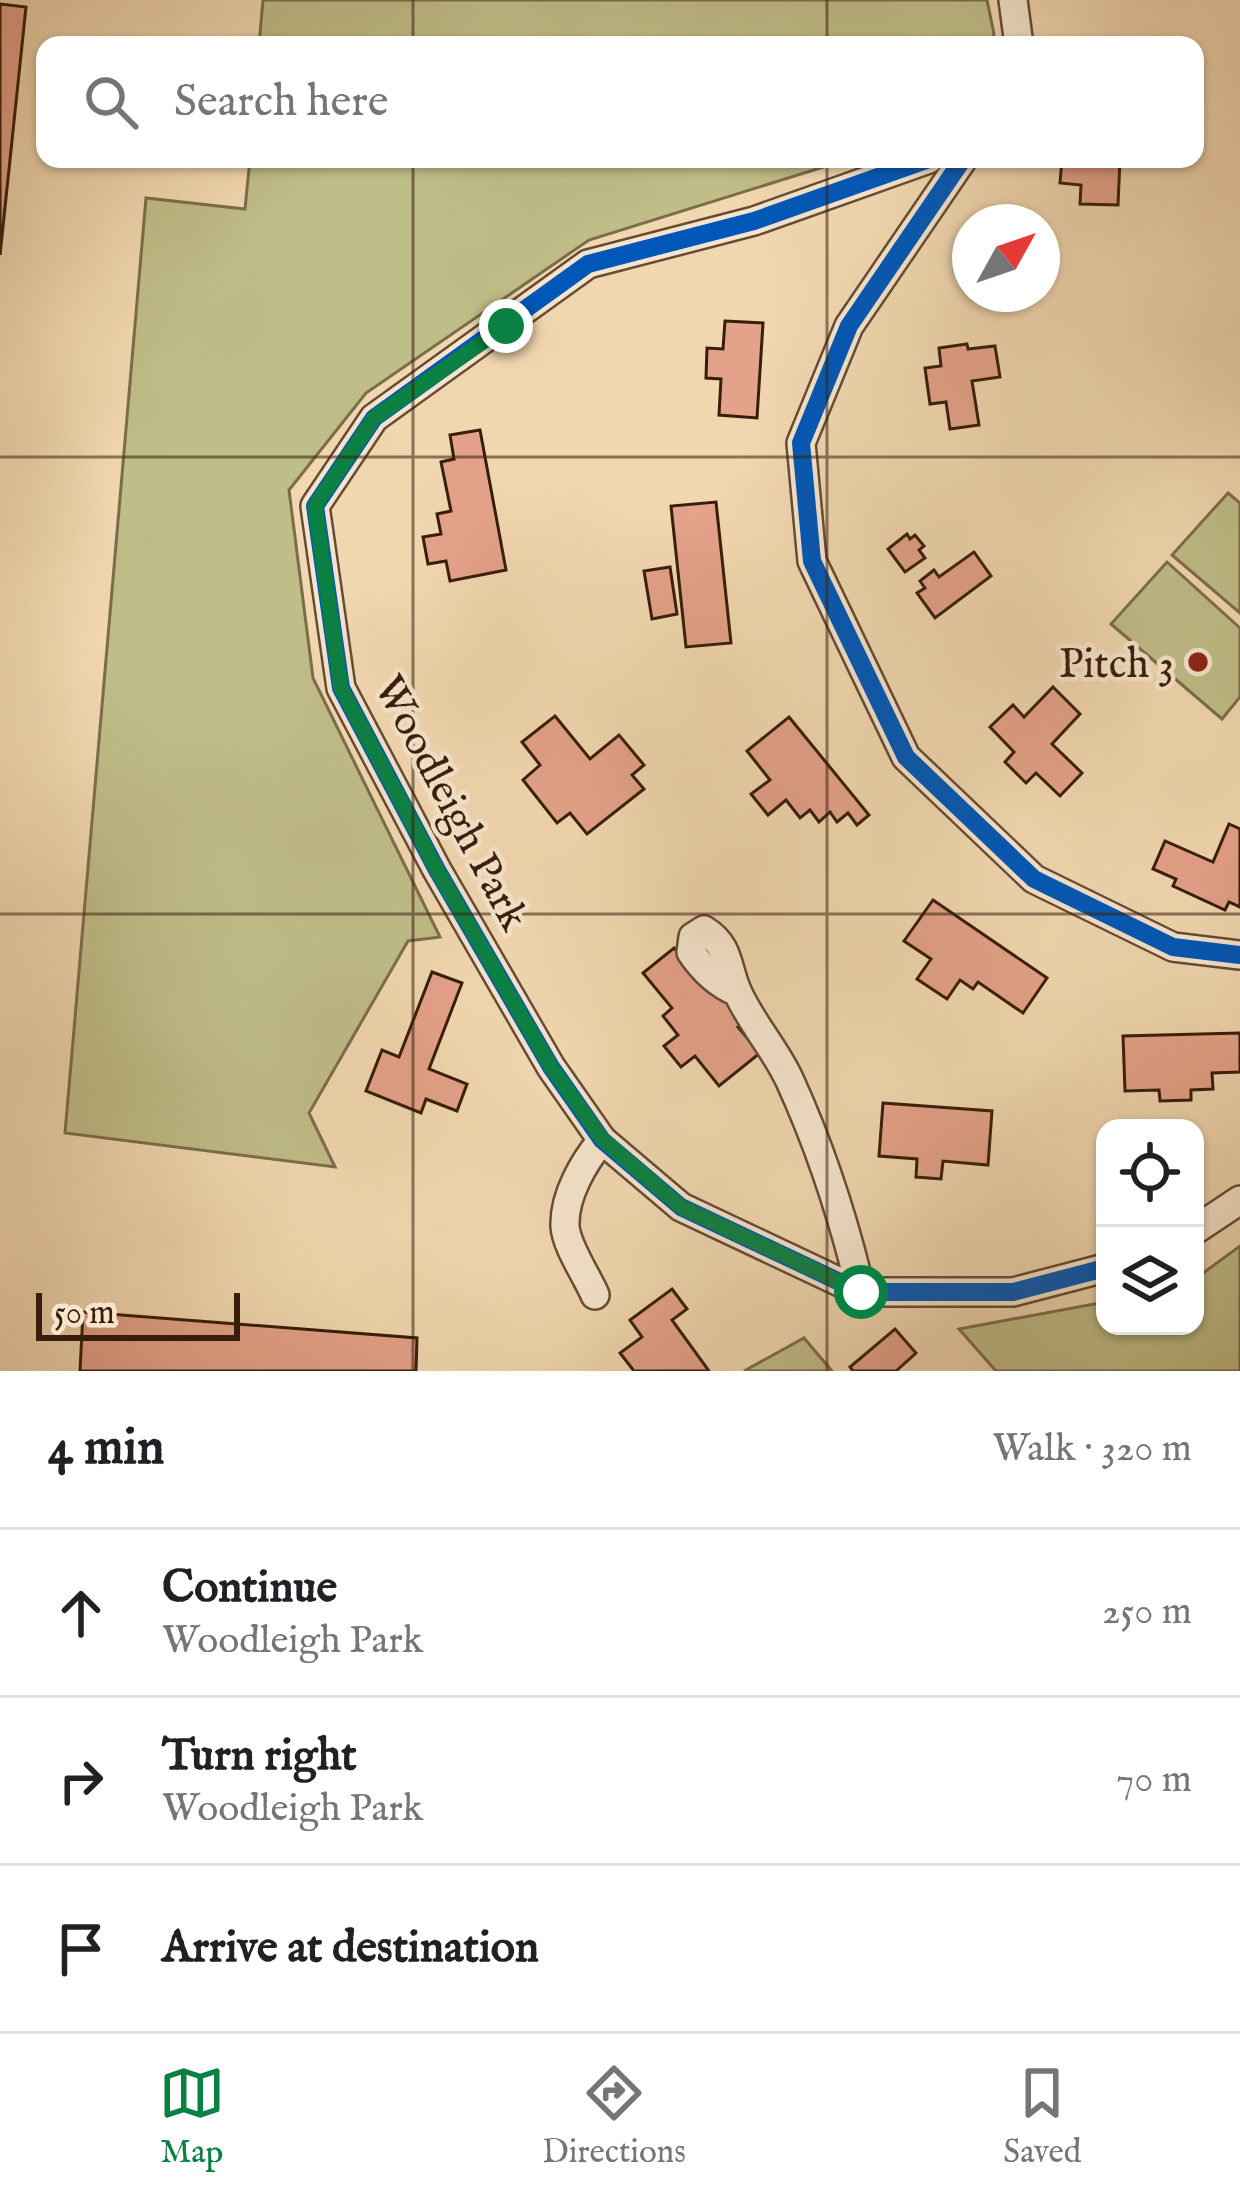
<!DOCTYPE html>
<html lang="en">
<head>
<meta charset="utf-8">
<style>
  body { margin:0; font-family:"IM FELL English",serif; background:#f6f6f6; color:#202124 }
  .controls { position:absolute; right:36px; bottom:36px; display:grid; overflow:hidden; border-radius:24px; box-shadow:0 3px 9px #0004 }
  .controls button { width:108px; height:108px; display:grid; place-items:center; padding:0; border:0; border-bottom:3px solid #e0e0e0; background:#fff; color:#202124; font:60px sans-serif }
  .compass { position:absolute; left:952px; top:204px; width:108px; height:108px; border-radius:50%; background:#fff; box-shadow:0 3px 9px #0004; rotate:50deg }
  .scale { position:absolute; left:36px; bottom:30px; width:204px; box-sizing:border-box; padding-left:12px; border:6px solid #381d0c; border-top:0; font-size:33px; line-height:42px; white-space:nowrap; color:#381d0c; -webkit-text-stroke:9px #f6e5cc; paint-order:stroke }
  .stop { position:absolute; width:36px; height:36px; margin:-27px; border:9px solid #0b8043; border-radius:50%; background:#fff }
  .stop.end { background:#0b8043; border-color:#fff; box-shadow:0 3px 12px #0008 }
  .list { margin:0; padding:0; list-style:none }
  h2 { display:flex; justify-content:space-between; align-items:center; height:156px; margin:0; padding:0 48px; font-size:51px }
  h2 small { font-size:39px; font-weight:400; color:#757577 }
  .list li { display:grid; grid-template-columns:78px 1fr auto; gap:36px; align-items:center; box-sizing:border-box; height:168px; padding:0 48px; border-top:3px solid #e0e0e0 }
  .list b { display:block; font-size:45px; white-space:nowrap }
  .list p { margin:0; font-size:39px; white-space:nowrap; color:#757577 }
  .list em { font-size:39px; font-style:normal; color:#757577 }
  .icon { flex:none; width:66px; height:66px; fill:none; stroke:currentColor; stroke-width:2; stroke-linecap:round; stroke-linejoin:round }
  .map { position:relative; flex:none; width:1240px; height:1371px; overflow:hidden }
  .search { position:absolute; background:#fff; box-shadow:0 3px 9px #0004; left:36px; right:36px; top:36px; height:132px; display:flex; align-items:center; gap:30px; box-sizing:border-box; padding:0 42px; border-radius:24px; color:#757577; font-size:45px }
  .sheet { height:660px; background:#fff }
  nav { display:flex; justify-content:space-around; align-items:center; box-sizing:border-box; height:168px; border-top:3px solid #e0e0e0; background:#fff; font-size:33px; color:#757577 }
  nav a { display:grid; justify-items:center; gap:6px }
  nav .on { color:#0b8043 }
  .map>svg:first-child { display:block }
  .green { fill:#bfbd88; stroke:#7c6d4a; stroke-width:3 }
  .building { fill:#e4a28a; stroke:#381d0c; stroke-width:3 }
  .lines { fill:none; stroke-linecap:round; stroke-linejoin:round }
  .minor-casing { stroke:#664c35; stroke-width:32 }
  .minor { stroke:#f6e5cc; stroke-width:27 }
  .cycleway-casing { stroke:#f6e5cc; stroke-width:26 }
  .cycleway { stroke:#0057b8; stroke-width:18 }
  .route { stroke:#0b8043; stroke-width:15 }
  .grid { fill:none; stroke:#381d0c; stroke-width:3; stroke-opacity:0.55 }
  .poi-dot { fill:#8f2418; stroke:#f6e5cc; stroke-width:4.5 }
  .labels { text-anchor:middle; stroke-width:9; stroke-linejoin:round; paint-order:stroke }
  .poi-label { font-size:42px; fill:#381d0c; stroke:#f6e5cc; text-anchor:end }
  .street-label { font-size:42px; fill:#381d0c; stroke:#f6e5cc }
</style>
</head>
<body>
<div class="map">
<svg width="1240" height="1371" viewBox="0 0 1240 1371">
  <rect width="100%" height="100%" fill="#f1d7b0"/>
  <filter id="stains"><feTurbulence type="fractalNoise" baseFrequency=".00167" numOctaves="4"/><feColorMatrix values="0 0 0 0 .2 0 0 0 0 .09 0 0 0 0 .02 0 0 0 .5 -.17"/></filter>
  <radialGradient id="worn" r=".72"><stop offset=".6" stop-color="#630" stop-opacity="0"/><stop offset="1" stop-color="#630" stop-opacity=".3"/></radialGradient>
  <g class="green">
    <polygon points="263,0 987,0 994,34 989,45 259,45"/>
    <polygon points="250,159 849,159 589,240 366,393 289,490 313,678 440,937 408,941 309,1113 335,1167 65,1133 146,198 245,209"/>
    <polygon points="1228,493 1240,503 1240,613 1172,555"/>
    <polygon points="1167,562 1240,628 1240,697 1222,719 1111,624"/>
    <polygon points="1240,1246 1240,1371 996,1371 959,1329 1105,1302 1105,1326 1195,1326 1195,1279"/>
    <polygon points="804,1338 832,1371 744,1371"/>
  </g>
  <g class="building">
    <polygon points="0,4 26,7 0,255"/>
    <polygon points="1062,159 1120,159 1118,205 1080,204 1081,185 1060,183"/>
    <polygon points="725,321 763,323 757,418 719,415 721,379 706,378 707,348 723,349"/>
    <polygon points="967,344 968,349 995,346 1000,377 972,381 979,425 950,429 946,402 930,404 925,368 941,366 939,348"/>
    <polygon points="480,430 506,570 450,581 446,561 428,564 423,537 441,534 437,514 451,511 441,462 454,459 450,435"/>
    <polygon points="716,502 731,643 686,647 671,506"/>
    <polygon points="907,534 910,539 915,535 924,546 919,550 925,558 905,572 888,549"/>
    <polygon points="974,552 991,576 935,618 917,593 925,588 920,581 934,570 939,577"/>
    <polygon points="670,567 677,614 652,619 644,571"/>
    <polygon points="1053,687 1080,714 1052,744 1082,773 1060,796 1036,773 1026,783 1005,762 1014,752 990,727 1013,705 1024,717"/>
    <polygon points="555,716 590,759 619,735 644,765 632,775 644,789 587,834 570,813 557,823 523,780 540,765 522,742"/>
    <polygon points="789,717 869,815 857,825 848,813 837,822 830,812 819,822 810,810 800,818 786,800 768,815 751,794 770,780 747,751"/>
    <polygon points="1229,824 1240,829 1240,907 1229,902 1225,910 1173,886 1176,879 1153,869 1165,841 1213,862"/>
    <polygon points="933,900 1047,978 1023,1013 978,982 973,989 960,980 947,999 917,979 931,959 904,941"/>
    <polygon points="674,948 693,971 699,966 744,1021 738,1027 760,1053 719,1086 695,1056 681,1067 664,1046 678,1035 663,1016 672,1008 643,973"/>
    <polygon points="432,972 462,983 429,1069 467,1084 457,1111 426,1099 421,1113 366,1091 382,1050 399,1057"/>
    <polygon points="1240,1033 1240,1072 1212,1073 1213,1089 1191,1090 1191,1100 1160,1101 1159,1090 1125,1091 1123,1036"/>
    <polygon points="883,1103 992,1111 988,1165 943,1161 941,1179 916,1177 917,1159 879,1156"/>
    <polygon points="672,1289 687,1309 672,1320 709,1371 634,1371 620,1353 642,1337 630,1320"/>
    <polygon points="83,1312 417,1338 416,1371 80,1371"/>
    <polygon points="895,1329 916,1353 896,1371 853,1371 850,1367"/>
  </g>
  <g class="lines">
    <defs>
      <g id="minor">
        <polyline points="1013,0 1019,45"/>
        <polyline points="929,159 754,221 588,264 374,418 315,506 341,688 437,870 551,1067 602,1140 681,1207 861,1292 1013,1292 1105,1268"/>
        <polyline points="963,159 849,326 801,443 812,561 906,757 1034,879 1173,947 1240,955"/>
        <path d="M 737,992 C 718,984 703,970 691,952 L 693,937 L 704,930 C 731,947 726,967 738,993 C 752,1024 776,1050 790,1081 C 821,1149 844,1220 861,1292"/>
        <polyline points="1195,1230 1240,1200"/>
        <path d="M 595,1295 C 587,1276 566,1246 565,1226 C 564,1195 584,1162 602,1140"/>
      </g>
    </defs>
    <use href="#minor" class="minor-casing"/>
    <use href="#minor" class="minor"/>
    <defs>
      <g id="cycleway">
        <polyline points="929,159 754,221 588,264 374,418 315,506 341,688 437,870 551,1067 602,1140 681,1207 861,1292 1013,1292 1105,1268"/>
        <polyline points="963,159 849,326 801,443 812,561 906,757 1034,879 1173,947 1240,955"/>
      </g>
    </defs>
    <use href="#cycleway" class="cycleway-casing"/>
    <use href="#cycleway" class="cycleway"/>
  </g>
  <g class="lines">
    <polyline class="route" points="506,326 374,418 315,506 341,688 437,870 551,1067 602,1139 681,1207 861,1292"/>
  </g>
  <path class="grid" d="M 413,0 L 413,45M 827,0 L 827,45M 413,159 L 413,1371M 827,159 L 827,1371M 0,457 L 1240,457M 0,914 L 1240,914"/>
  <circle class="poi-dot" cx="1198" cy="662" r="12"/>
  <g class="labels">
    <g class="poi-label">
      <text x="1174" y="677">Pitch 3</text>
    </g>
    <g class="street-label">
      <text transform="translate(453 802) rotate(62)" y="15">Woodleigh Park</text>
    </g>
  </g>
  <rect width="100%" height="100%" filter="url(#stains)"/>
  <rect width="100%" height="100%" fill="url(#worn)"/>
</svg>
<div class="controls">
<button><svg class="icon" aria-label="locate" viewBox="0 0 24 24"><circle cx="12" cy="12" r="6"/><path d="M12 2v4M12 18v4M2 12h4M18 12h4"/></svg></button>
<button><svg class="icon" aria-label="layers" viewBox="0 0 24 24"><path d="M12 4l9 5-9 5-9-5zM3 14l9 5 9-5"/></svg></button>
</div>
<svg class="compass" viewBox="-18 -18 36 36"><path d="M0-13l5 13h-10z" fill="#e53935"/><path d="M0 13l5-13h-10z" fill="#757577"/></svg>
<div class="scale">50 m</div>
<div class="stop" style="left:861px;top:1292px"></div>
<div class="stop end" style="left:506px;top:326px"></div>
<div class="search"><svg class="icon" aria-label="search" viewBox="0 0 24 24"><circle cx="10" cy="10" r="6"/><path d="M15 15l6 6"/></svg>Search here</div>
</div>
<section class="sheet">
<h2>4 min<small>Walk · 320 m</small></h2>
<ul class="list">
<li><svg class="icon" aria-label="ahead" viewBox="0 0 24 24"><path d="M12 20V5M6 11l6-6 6 6"/></svg><div><b>Continue</b><p>Woodleigh Park</p></div><em>250 m</em></li>
<li><svg class="icon" aria-label="right" viewBox="0 0 24 24"><path d="M7 20v-9h11M14 6l5 5-5 5"/></svg><div><b>Turn right</b><p>Woodleigh Park</p></div><em>70 m</em></li>
<li><svg class="icon" aria-label="arrive" viewBox="0 0 24 24"><path d="M6 21V4h12l-3 4 3 4H6"/></svg><div><b>Arrive at destination</b></div></li>
</ul>
</section>
<nav>
<a class="on"><svg class="icon" aria-label="map" viewBox="0 0 24 24"><path d="M3 6l6-2 6 2 6-2v14l-6 2-6-2-6 2zM9 4v14M15 6v14"/></svg>Map</a>
<a><svg class="icon" aria-label="directions" viewBox="0 0 24 24"><path d="M12 3l9 9-9 9-9-9zM9 14v-3h6M13 9l2 2-2 2"/></svg>Directions</a>
<a><svg class="icon" aria-label="saved" viewBox="0 0 24 24"><path d="M7 4h10v16l-5-4-5 4z"/></svg>Saved</a>
</nav>
</body>
</html>
